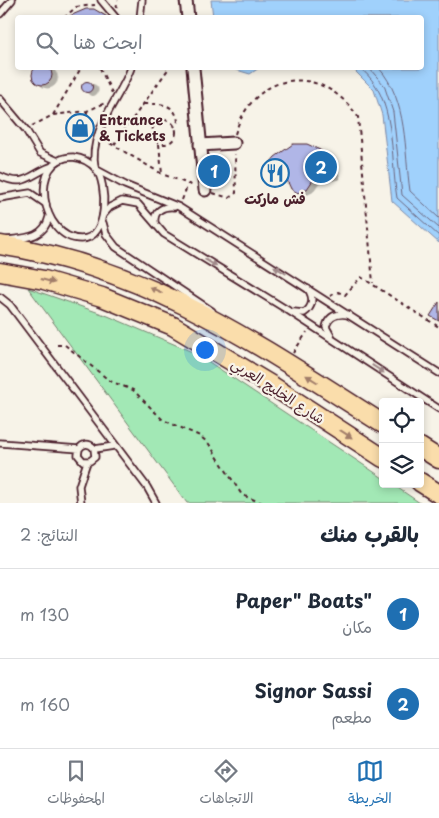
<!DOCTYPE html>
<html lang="ar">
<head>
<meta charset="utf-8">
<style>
  body { margin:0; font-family:"Playpen Sans","Playpen Sans Arabic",sans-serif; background:#f6f6f7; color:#1f2937; direction:rtl }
  .controls { position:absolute; right:15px; bottom:15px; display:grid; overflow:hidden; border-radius:5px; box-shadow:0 2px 8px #0003 }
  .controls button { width:45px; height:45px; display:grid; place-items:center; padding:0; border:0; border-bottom:1px solid #e0e1e3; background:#fff; color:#1f2937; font:25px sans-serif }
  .you { position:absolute; left:204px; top:349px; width:18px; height:18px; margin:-12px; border:4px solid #fff; border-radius:50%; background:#1a73e8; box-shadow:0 0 0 8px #1a73e833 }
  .badge { display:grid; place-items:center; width:32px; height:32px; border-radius:50%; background:#1f6fb2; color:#fff; font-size:16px; font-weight:700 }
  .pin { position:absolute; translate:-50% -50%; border:2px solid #fff; box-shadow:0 1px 5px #0006 }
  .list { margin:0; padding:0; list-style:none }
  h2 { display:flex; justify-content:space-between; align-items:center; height:65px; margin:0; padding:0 20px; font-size:21px }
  h2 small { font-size:16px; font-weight:400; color:#747a83 }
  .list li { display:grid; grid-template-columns:32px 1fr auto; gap:15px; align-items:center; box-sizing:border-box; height:90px; padding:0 20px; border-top:1px solid #e0e1e3 }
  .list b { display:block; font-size:19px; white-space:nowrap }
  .list p { margin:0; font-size:16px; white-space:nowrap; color:#747a83 }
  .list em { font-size:16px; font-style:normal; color:#747a83 }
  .icon { flex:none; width:28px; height:28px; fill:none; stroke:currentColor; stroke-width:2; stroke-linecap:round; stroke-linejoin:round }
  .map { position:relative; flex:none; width:439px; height:503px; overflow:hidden; direction:ltr }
  .search { position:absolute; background:#fff; box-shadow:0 2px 8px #0003; left:15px; right:15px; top:15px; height:55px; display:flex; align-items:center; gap:12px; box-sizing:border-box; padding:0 18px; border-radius:5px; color:#747a83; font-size:19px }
  .sheet { height:245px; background:#fff }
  nav { display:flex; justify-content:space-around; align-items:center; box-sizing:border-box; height:70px; border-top:1px solid #e0e1e3; background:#fff; font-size:14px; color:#747a83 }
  nav a { display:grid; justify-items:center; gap:2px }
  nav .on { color:#1f6fb2 }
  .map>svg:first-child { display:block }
  .green { fill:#a2e8b5; stroke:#768470 }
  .water { fill:#a0d1fc; stroke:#7e8aa8 }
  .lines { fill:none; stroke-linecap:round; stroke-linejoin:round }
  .shore { stroke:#6c667f; stroke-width:1 }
  .building { fill:#b0b6e7; stroke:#4a1f2b; filter:url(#shadow) }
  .lane-casing { stroke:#4a1f2b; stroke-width:9 }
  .street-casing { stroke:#4a1f2b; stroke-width:15 }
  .primary-casing { stroke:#4a1f2b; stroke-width:21 }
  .path { stroke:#4a1f2b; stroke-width:2; stroke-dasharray:4 4; stroke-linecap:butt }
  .lane { stroke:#f7f3e8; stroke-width:5.5 }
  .street { stroke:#f7f3e8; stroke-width:11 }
  .primary { stroke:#faddab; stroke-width:18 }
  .oneway { fill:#a0898a }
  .oneway2 { fill:#a27e6b }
  .labels { text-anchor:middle; stroke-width:4.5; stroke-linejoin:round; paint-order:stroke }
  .poi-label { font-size:14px; font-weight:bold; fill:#4a1f2b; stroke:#f7f3e8; text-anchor:start }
  .street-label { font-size:14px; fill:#4a1f2b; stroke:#f7f3e8 }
</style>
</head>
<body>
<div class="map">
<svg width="439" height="503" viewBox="0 0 439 503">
  <defs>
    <filter id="shadow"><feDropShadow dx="5.5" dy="3" stdDeviation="0" flood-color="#0004"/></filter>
  </defs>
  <rect width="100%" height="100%" fill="#f7f3e8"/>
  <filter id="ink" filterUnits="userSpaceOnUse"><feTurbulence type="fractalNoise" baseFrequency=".02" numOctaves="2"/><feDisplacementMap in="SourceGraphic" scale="10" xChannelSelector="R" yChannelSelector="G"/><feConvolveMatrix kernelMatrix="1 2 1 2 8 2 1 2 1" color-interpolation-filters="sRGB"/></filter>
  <g filter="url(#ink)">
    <polygon class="green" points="28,288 108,316 197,354 383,478 383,484 392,484 420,503 187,503"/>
    <g class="water">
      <polygon points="211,0 439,0 439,243 392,201 382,115 374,90 352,68 422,68 422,18 213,17"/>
      <polygon points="230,68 259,68 250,74"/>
    </g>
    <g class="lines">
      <g class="shore">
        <path d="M 360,68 C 397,96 390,156 397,198 L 439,236"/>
        <polyline points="369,68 384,85 393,112 402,195 439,228"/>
        <path d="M 379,68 C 408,101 404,150 410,191 L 439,218"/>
      </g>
    </g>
    <g class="building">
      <polygon points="86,9 94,9 109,18 65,18"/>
      <circle cx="42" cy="75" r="10"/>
      <circle cx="87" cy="87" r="5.5"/>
      <polygon points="78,122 86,126 83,133 74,130"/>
      <polygon points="293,144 307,144 320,150 331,160 334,176 313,180 307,189 298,193 291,189 287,180 265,180 265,169 275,157"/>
      <polygon points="439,302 439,321 430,316"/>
    </g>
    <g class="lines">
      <defs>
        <g id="lane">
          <polyline points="101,0 116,18"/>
          <polyline points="0,14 12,0"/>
          <polyline points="140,18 142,0"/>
          <polyline points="0,99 26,130 40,153 58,161"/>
          <path d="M 73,157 C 82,158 90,162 96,169 C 107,183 110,239 81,239 C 40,239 28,157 73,157 Z"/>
          <path d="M 95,167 C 88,131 120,99 131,68"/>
          <polyline points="97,170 125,185 179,207 439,373"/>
          <path d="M 0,176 C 25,188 29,175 50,167"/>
          <polyline points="0,198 30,193 46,204"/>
          <polyline points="103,215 110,207 122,201 138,204 164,234 289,311 439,409"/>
          <polyline points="103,223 106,234 116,247 212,311"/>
          <path d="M 155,223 C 153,211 163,206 174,207"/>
          <path d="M 8,240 C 26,238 44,238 49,217"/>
          <polyline points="0,297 10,305 147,487 156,503"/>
          <path d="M 294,312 L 304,313 C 313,307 314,298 308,289"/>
          <path d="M 331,336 L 326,327 C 329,315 338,313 349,315"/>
          <path d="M 0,443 L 79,449 C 83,443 89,443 94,448 L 95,457 L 90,461 L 83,461 L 78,455 L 79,449"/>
          <polyline points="95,449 114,446"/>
          <polyline points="81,503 79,486 87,462"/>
        </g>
        <g id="street">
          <polyline points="186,0 188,18"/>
          <polyline points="193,68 205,190"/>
          <polyline points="200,145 234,143"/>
        </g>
        <g id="primary">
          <path d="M 0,245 C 148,267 260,346 383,424"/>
          <polyline points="0,272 44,280 102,297 173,326 271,385 383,458"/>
          <polyline points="420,447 439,459"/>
          <polyline points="420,482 439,494"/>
        </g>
      </defs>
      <use href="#lane" class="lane-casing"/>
      <use href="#street" class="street-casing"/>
      <use href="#primary" class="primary-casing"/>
      <g class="path">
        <polyline points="116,8 118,0"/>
        <polyline points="64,18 76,7 95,5"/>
        <polyline points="100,68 112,93"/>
        <path d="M 144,104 C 160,104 174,102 178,121 L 174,127"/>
        <polyline points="87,111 85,134 90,135"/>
        <polyline points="53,115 81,68"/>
        <circle cx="164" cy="132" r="12"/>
        <polyline points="32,126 53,115 87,111 105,103"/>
        <path d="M 235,134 C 254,70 321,62 358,117 L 373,283"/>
        <polyline points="103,139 162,174 194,186"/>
        <polyline points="159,144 162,174"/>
        <polyline points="114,145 169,68"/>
        <polyline points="213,193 229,198 236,193 235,154"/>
        <polyline points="182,200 188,184"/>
        <polyline points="330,296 338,292 345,295 361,277 439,327"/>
        <polyline points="57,345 65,345 110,381 133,390 163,420 200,436 209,444 242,495 262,503"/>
        <polyline points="293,353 307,332"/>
      </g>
      <use href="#lane" class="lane"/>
      <use href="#street" class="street"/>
      <use href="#primary" class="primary"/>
    </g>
    <defs><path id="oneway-solid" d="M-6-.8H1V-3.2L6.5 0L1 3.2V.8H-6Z" transform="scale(1.25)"/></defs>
    <g class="oneway">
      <use href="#oneway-solid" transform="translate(211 263) rotate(31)"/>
      <use href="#oneway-solid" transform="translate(280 270) rotate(-148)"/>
      <use href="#oneway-solid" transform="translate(378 369) rotate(33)"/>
    </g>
    <g class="oneway2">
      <use href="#oneway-solid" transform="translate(48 281) rotate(15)"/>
      <use href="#oneway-solid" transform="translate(156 290) rotate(-156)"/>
      <use href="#oneway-solid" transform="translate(312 379) rotate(-148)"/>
      <use href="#oneway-solid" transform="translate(346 434) rotate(33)"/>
    </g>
  </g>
  <defs>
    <symbol id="shop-ring" viewBox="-11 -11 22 22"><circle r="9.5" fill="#f7f3e8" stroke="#1f6fb2" stroke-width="1.5"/><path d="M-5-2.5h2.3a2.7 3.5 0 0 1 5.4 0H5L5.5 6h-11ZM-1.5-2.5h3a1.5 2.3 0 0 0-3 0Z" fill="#1f6fb2"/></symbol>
    <symbol id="restaurant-ring" viewBox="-11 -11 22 22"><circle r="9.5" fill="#f7f3e8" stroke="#1f6fb2" stroke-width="1.5"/><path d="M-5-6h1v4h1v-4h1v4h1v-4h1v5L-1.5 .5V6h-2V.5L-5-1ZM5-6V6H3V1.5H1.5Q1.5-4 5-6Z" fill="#1f6fb2"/></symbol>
  </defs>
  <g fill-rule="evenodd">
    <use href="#shop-ring" x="64" y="112" width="32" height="32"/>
    <use href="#restaurant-ring" x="259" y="157" width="32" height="32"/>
  </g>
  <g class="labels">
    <g class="poi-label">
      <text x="99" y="125">Entrance<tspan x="99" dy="16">&amp; Tickets</tspan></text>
      <text x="275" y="204" text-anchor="middle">فش ماركت</text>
    </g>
    <g class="street-label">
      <text transform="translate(278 391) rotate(33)" y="5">شارع الخليج العربي</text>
    </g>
  </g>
</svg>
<div class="controls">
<button><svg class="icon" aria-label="locate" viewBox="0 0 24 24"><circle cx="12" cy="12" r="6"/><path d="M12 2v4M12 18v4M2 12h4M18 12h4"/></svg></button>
<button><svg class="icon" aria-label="layers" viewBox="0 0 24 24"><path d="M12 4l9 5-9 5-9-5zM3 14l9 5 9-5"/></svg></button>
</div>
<div class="you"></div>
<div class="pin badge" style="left:214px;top:171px">1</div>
<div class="pin badge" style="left:321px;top:167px">2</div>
<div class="search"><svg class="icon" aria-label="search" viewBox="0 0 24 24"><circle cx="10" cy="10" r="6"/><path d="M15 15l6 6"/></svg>ابحث هنا</div>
</div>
<section class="sheet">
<h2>بالقرب منك<small>النتائج: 2</small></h2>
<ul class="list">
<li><span class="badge">1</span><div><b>&quot;Paper&quot; Boats</b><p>مكان</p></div><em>130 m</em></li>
<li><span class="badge">2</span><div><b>Signor Sassi</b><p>مطعم</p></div><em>160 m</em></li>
</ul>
</section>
<nav>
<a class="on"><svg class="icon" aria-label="map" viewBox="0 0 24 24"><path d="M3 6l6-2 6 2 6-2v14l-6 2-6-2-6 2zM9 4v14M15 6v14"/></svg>الخريطة</a>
<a><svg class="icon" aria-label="directions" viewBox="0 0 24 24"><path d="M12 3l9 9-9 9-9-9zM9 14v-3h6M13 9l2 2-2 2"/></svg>الاتجاهات</a>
<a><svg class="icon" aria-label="saved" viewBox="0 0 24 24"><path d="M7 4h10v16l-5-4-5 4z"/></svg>المحفوظات</a>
</nav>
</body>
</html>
